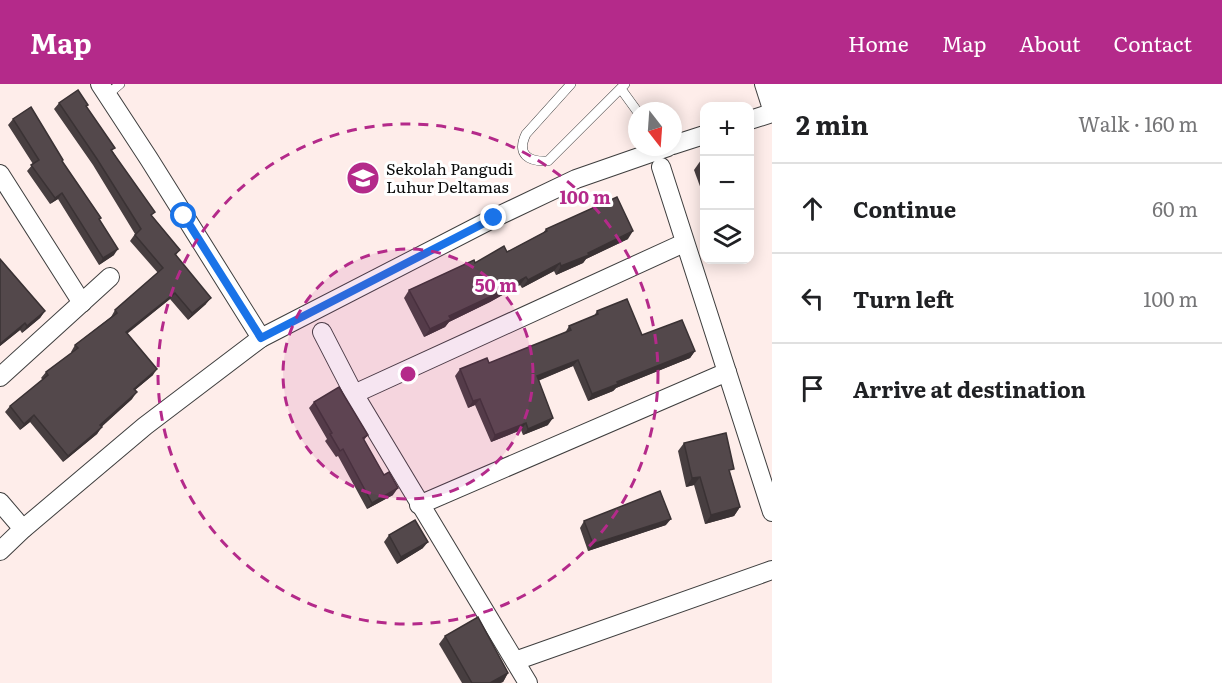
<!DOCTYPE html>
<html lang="en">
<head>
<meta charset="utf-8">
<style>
  body { margin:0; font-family:Literata,serif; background:#f6f6f6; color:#202124 }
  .controls { position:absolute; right:18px; top:18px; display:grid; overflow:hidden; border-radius:12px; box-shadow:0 3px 15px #0003 }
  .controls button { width:54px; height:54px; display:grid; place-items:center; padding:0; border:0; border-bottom:2px solid #e0e0e0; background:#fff; color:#202124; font:30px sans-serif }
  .compass { position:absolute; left:628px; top:18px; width:54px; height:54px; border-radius:50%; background:#fff; box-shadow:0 3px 15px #0003; rotate:163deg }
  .stop { position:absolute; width:18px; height:18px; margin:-14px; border:4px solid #1a73e8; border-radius:50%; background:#fff }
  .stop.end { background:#1a73e8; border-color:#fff; box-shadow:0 2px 6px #0008 }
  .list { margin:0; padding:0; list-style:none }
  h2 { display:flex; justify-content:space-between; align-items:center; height:78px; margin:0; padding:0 24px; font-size:26px }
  h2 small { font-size:20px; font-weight:400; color:#757577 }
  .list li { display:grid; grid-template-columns:39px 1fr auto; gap:18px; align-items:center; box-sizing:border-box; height:90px; padding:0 24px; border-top:2px solid #e0e0e0 }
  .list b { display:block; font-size:22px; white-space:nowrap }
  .list em { font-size:20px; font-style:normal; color:#757577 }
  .icon { flex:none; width:33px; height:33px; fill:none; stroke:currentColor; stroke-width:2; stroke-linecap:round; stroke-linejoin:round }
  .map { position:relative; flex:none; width:772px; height:599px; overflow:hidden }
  header { display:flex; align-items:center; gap:36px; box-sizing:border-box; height:84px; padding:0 30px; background:#b42a8a; color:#fff }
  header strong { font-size:28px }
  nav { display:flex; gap:33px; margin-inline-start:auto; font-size:21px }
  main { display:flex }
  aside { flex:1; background:#fff }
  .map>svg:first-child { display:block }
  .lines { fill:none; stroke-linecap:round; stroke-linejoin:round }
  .lane-casing { stroke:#3e3e3e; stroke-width:10 }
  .street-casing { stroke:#3e3e3e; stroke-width:20 }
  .lane { stroke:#fff; stroke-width:9 }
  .street { stroke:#fff; stroke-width:18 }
  .wall { fill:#473e40 }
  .shaded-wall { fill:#3a3234 }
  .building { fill:#53484b; stroke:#3a3234; stroke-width:1.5 }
  .route { stroke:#1a73e8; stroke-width:8 }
  .ring { fill:none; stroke:#b42a8a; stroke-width:3; stroke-dasharray:10 8 }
  .labels { text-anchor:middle; stroke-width:6; stroke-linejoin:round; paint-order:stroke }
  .poi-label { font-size:16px; fill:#0b0b0b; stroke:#fff; text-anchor:start }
  .centre { fill:#b42a8a; stroke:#fff; stroke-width:3 }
  .ring-label { font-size:18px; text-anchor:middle; font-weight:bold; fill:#b42a8a; stroke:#fff; stroke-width:6; stroke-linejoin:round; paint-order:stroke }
</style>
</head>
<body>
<header>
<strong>Map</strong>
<nav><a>Home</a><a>Map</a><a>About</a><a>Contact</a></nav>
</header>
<main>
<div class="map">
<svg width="772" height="599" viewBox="0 0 772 599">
  <rect width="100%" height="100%" fill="#feedea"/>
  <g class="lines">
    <defs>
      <g id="lane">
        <path d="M 571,0 L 526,50 C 516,71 529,78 548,77 L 625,0"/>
        <polyline points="621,5 637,27"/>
        <polyline points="107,11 120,0"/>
      </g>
      <g id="street">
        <polyline points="100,0 149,75 261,254"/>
        <polyline points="764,0 772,25"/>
        <polyline points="750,36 772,29"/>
        <polyline points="673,61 704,51"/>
        <polyline points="661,83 772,428"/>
        <polyline points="0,90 82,219"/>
        <polyline points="322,248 354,310 528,599"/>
        <polyline points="0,293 110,193"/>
        <polyline points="354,310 684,159"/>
        <polyline points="0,418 23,445"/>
        <polyline points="419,421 727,288"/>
        <polyline points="0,467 23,445 145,342 261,254 494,134 576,95 668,63"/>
        <polyline points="515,577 772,486"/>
      </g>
    </defs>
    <use href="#lane" class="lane-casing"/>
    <use href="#street" class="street-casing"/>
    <use href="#lane" class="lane"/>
    <use href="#street" class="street"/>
  </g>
  <g class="wall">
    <polygon points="59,19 86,23 152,132 180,166 176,171 206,220 188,236 170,215 127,249 153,291 135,306 132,315 101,343 97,350 63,378 30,338 20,346 5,328 10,322 43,296 41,294 46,288 72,269 71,268 75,261 111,233 115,226 158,189 130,157 135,150 93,81 54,25"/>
    <polygon points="13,35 63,76 62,77 101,134 99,136 114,171 99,181 58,115 50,120 27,87 33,80 8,41"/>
    <polygon points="705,74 705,116 694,86 701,76"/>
    <polygon points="546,145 628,155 586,175 583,179 556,191 554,187 522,204 520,201 490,218 449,238 445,243 424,253 404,214 409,206 475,179 507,168 543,149"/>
    <polygon points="0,175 45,227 40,234 22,249 20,246 0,262"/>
    <polygon points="597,227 642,251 695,267 690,274 616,304 613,307 588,317 573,282 538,297 548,341 523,351 521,346 491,358 475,321 468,324 455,292 460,285 489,279 565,249 569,242 594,232"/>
    <polygon points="314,318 368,351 364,356 393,411 367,425 338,372 336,373 325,357 327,355 309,324"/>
    <polygon points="684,359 730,389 740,423 734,432 705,440 694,401 686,403 678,367"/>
    <polygon points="584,437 666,441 588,467 580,444"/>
    <polygon points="389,451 423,464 397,480 384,458"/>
    <polygon points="445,552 508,589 503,598 500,599 462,599 439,560"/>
  </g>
  <g class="shaded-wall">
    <polygon points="62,109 58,115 50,120 55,114"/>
    <polygon points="633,147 628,155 586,175 583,179 556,191 561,182"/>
    <polygon points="118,165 114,171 99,181 103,174"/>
    <polygon points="560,179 554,187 522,204 528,196"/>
    <polygon points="526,193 520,201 490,218 449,238 445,243 424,253 430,245 449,232"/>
    <polygon points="175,209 170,215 122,254 126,248"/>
    <polygon points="211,214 206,220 188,236 192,229"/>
    <polygon points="45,227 40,234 22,249 27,242"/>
    <polygon points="25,239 20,246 0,262 0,260"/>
    <polygon points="695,267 690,274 616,304 613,307 588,317 592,310 617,298"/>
    <polygon points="578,276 573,282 532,299 537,292"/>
    <polygon points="157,285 153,291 129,311 134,305"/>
    <polygon points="137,308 132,315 96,348 100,341"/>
    <polygon points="480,315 475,321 468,324 473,317"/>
    <polygon points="34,331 30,338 20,346 24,340"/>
    <polygon points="553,334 548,341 523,351 528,345"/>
    <polygon points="526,339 521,346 491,358 495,351"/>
    <polygon points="102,343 97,350 63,378 68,372"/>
    <polygon points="700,393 694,401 686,403 692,394"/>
    <polygon points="398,404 393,411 367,425 372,419"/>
    <polygon points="740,423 734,432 705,440 711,431"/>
    <polygon points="671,435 666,441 588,467 593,460"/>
    <polygon points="428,458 423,464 397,480 401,473"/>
    <polygon points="508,589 503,598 500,599 490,599"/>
  </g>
  <g class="building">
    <polygon points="78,6 88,21 86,22 115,64 111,66 155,128 151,131 180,166 175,170 211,214 192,229 175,209 126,248 157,285 134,305 137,308 100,341 102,343 68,372 34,331 24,340 10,322 48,291 46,288 78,264 75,261 117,229 115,226 163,184 135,151 141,145 97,75 59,19"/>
    <polygon points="31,23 63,76 62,77 101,134 99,135 118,165 103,174 62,109 55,114 31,81 39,76 13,35"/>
    <polygon points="705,74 705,87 701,76"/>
    <polygon points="617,113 633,147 588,169 589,171 561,182 560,179 528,196 526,193 496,210 449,232 451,235 430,245 409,206 474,176 475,179 504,162 507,168 547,147 546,145"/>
    <polygon points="0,175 45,227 27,242 25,239 0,260"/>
    <polygon points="627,215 642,251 682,236 695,267 617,298 618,300 592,310 578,276 537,292 553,334 528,345 526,339 495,351 480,315 473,317 460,285 487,274 489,279 571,246 569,242 598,230 597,227"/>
    <polygon points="339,303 368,351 363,354 384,391 389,388 398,404 372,419 343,365 340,367 330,350 332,349 314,318"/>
    <polygon points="726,349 734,385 729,386 740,423 711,431 700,393 692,394 684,359"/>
    <polygon points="660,407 671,435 593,460 584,437"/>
    <polygon points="415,436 428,458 401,473 389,451"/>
    <polygon points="478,533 508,589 490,599 472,599 445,552"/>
  </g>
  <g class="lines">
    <polyline class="route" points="184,132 261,254 494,134"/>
  </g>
  <circle cx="408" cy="290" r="125" fill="#b42a8a" fill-opacity=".12"/>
  <g class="ring">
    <circle cx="408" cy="290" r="125"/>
    <circle cx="408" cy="290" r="250"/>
  </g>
  <defs>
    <symbol id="school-disc" viewBox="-11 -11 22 22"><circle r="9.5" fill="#b42a8a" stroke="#fff"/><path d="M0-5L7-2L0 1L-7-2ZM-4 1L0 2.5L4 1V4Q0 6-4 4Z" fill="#fff"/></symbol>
  </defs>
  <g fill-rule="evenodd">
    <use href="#school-disc" x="344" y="75" width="38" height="38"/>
  </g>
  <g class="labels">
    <g class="poi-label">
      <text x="386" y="91">Sekolah Pangudi<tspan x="386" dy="18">Luhur Deltamas</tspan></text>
    </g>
  </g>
  <circle cx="408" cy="290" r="9" class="centre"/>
  <g class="ring-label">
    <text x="585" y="120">100 m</text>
    <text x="496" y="208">50 m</text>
  </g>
</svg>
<div class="controls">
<button>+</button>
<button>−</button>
<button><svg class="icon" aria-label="layers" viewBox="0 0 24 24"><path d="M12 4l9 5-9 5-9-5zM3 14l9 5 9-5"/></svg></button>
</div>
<svg class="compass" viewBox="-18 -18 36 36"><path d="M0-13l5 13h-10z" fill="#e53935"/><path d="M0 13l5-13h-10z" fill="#757577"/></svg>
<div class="stop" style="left:184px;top:132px"></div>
<div class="stop end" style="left:494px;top:134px"></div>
</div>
<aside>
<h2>2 min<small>Walk · 160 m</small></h2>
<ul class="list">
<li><svg class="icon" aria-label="ahead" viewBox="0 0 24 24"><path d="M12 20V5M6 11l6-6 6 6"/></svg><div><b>Continue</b></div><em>60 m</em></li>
<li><svg class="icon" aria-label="left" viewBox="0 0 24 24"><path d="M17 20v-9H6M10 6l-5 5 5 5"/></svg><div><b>Turn left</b></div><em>100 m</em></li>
<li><svg class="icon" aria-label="arrive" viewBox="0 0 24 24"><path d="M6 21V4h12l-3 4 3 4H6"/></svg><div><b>Arrive at destination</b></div></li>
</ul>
</aside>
</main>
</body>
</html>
